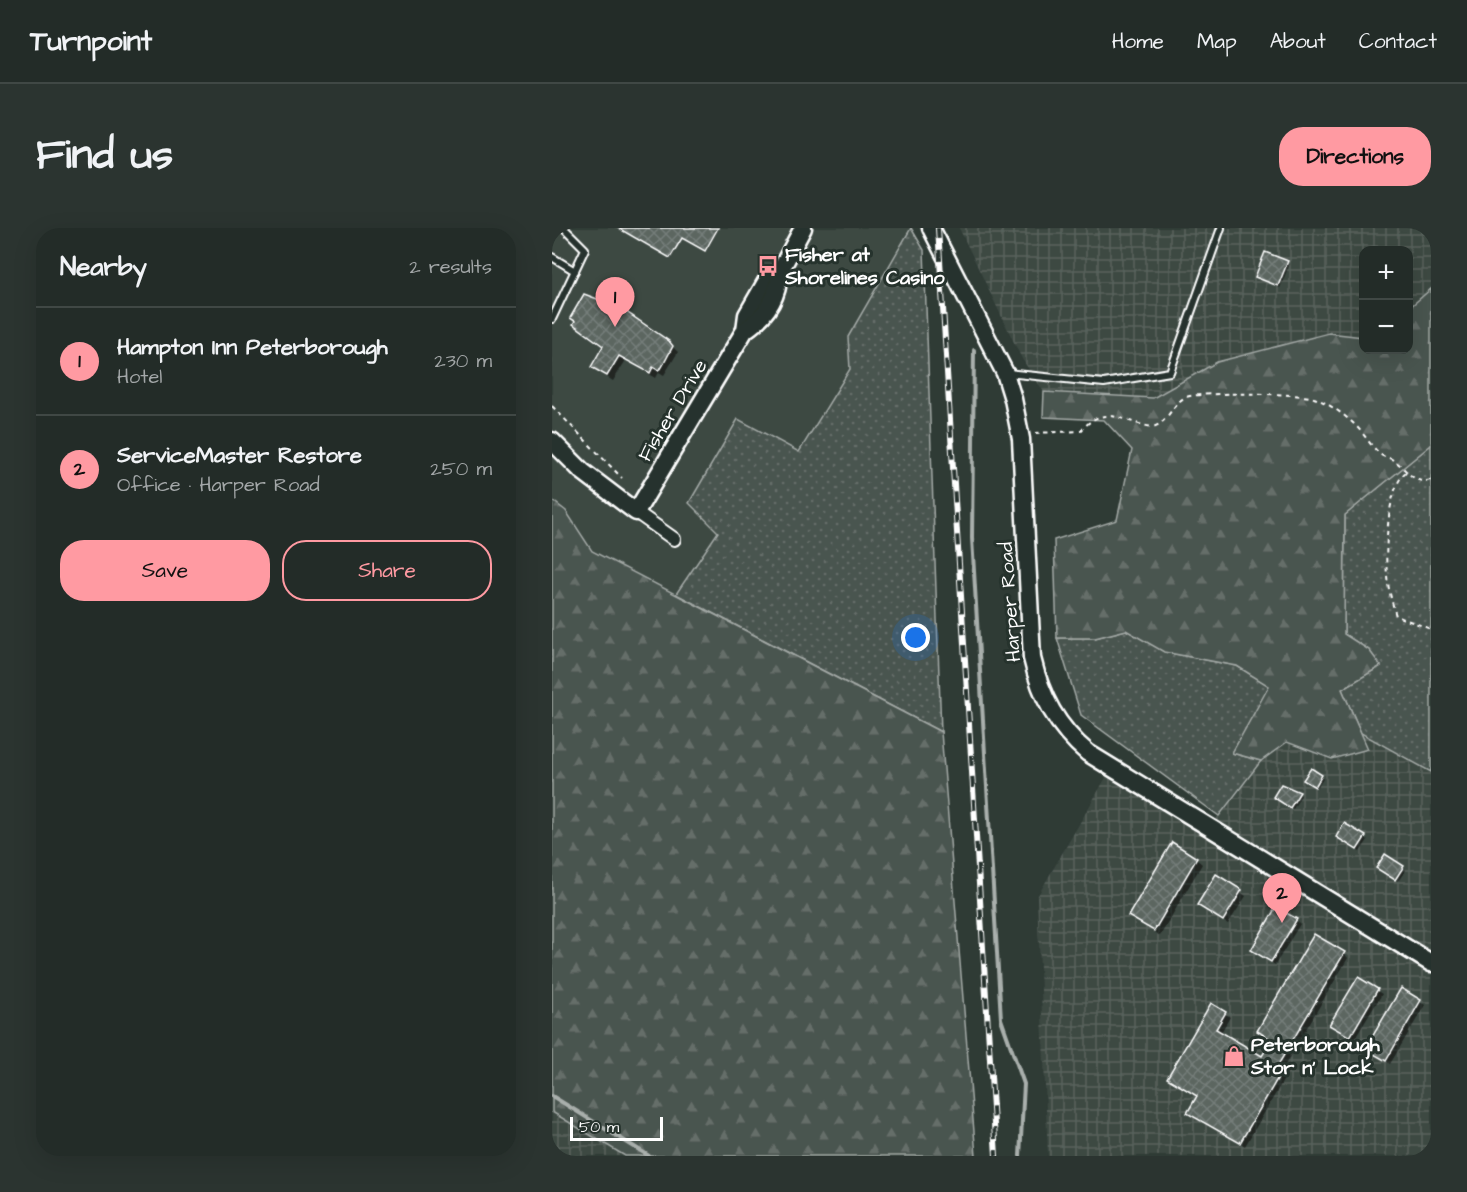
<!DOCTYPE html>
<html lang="en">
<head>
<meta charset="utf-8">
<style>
  body { margin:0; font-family:"Architects Daughter",sans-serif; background:#2b3430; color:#f1f3f6 }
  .controls { position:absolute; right:18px; top:18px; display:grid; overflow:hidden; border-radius:12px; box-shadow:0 6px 24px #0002 }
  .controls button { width:54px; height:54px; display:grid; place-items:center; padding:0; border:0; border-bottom:2px solid #404845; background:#232c28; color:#f1f3f6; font:30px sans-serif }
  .scale { position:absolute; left:18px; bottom:15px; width:93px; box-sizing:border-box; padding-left:6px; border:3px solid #fff; border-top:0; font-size:16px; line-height:21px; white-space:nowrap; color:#fff; -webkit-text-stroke:4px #26332d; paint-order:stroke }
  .you { position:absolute; left:364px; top:410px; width:21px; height:21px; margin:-15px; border:4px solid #fff; border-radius:50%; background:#1a73e8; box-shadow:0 0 0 9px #1a73e833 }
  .badge { display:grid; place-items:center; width:39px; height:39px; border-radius:50%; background:#ff9aa2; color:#111; font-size:20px; font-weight:700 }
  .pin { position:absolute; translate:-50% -50px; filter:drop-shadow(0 2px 3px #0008) }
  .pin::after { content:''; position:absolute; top:32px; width:21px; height:18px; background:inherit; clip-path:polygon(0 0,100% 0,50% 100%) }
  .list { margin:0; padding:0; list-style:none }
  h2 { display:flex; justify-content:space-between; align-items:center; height:78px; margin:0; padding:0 24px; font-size:26px }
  h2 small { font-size:20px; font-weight:400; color:#a3a7a8 }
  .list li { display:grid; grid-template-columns:39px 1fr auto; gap:18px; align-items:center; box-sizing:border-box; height:108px; padding:0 24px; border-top:2px solid #404845 }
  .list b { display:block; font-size:22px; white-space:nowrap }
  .list p { margin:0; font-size:20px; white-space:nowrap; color:#a3a7a8 }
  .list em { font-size:20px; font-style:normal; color:#a3a7a8 }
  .actions { display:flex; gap:12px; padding:18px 24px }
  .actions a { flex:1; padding:14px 0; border:2px solid #ff9aa2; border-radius:24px; text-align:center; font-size:21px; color:#ff9aa2 }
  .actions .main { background:#ff9aa2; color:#111 }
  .map { position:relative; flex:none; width:879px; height:928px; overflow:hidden; border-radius:24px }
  header { display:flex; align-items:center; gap:36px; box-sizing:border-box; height:84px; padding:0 30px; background:#232c28; border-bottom:2px solid #404845 }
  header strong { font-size:28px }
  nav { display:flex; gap:33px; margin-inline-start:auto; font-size:21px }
  .intro { display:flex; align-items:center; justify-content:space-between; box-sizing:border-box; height:144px; padding:0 36px }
  h1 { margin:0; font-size:42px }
  .button { padding:15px 27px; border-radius:24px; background:#ff9aa2; color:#111; font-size:21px; font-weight:700 }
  main { display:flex; gap:36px; padding:0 36px }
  aside { flex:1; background:#232c28; border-radius:24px; box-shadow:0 6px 24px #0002 }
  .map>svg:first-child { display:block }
  .built { fill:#3c4842 }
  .industrial { fill:url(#industrial-grid) }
  .grass { fill:url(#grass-dots); stroke:#a4aaa7; stroke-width:1.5 }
  .forest { fill:url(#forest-firs); stroke:#a4aaa7; stroke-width:1.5 }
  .shadow { fill:#0007 }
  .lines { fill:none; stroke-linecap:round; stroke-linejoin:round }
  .stream { stroke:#a9afac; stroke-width:4 }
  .building { fill:url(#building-cross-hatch); stroke:#fff; stroke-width:1.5 }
  .lane-casing { stroke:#fff; stroke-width:10 }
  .street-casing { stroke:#fff; stroke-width:16 }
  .secondary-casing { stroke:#fff; stroke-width:21 }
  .path { stroke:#fff; stroke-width:2; stroke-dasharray:4.5 4.5; stroke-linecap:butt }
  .lane { stroke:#26332d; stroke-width:6 }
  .street { stroke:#26332d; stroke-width:12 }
  .secondary { stroke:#26332d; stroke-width:16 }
  .rail-casing { stroke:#fff; stroke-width:6 }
  .rail { stroke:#26332d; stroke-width:4; stroke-dasharray:11; stroke-linecap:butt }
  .labels { text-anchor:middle; stroke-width:6; stroke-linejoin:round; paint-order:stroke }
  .poi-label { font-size:20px; font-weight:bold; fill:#fff; stroke:#26332d; text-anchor:start }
  .street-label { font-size:20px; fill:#fff; stroke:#26332d }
</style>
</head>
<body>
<header>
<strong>Turnpoint</strong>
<nav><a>Home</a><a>Map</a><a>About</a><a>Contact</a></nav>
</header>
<div class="intro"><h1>Find us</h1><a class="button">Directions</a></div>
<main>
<aside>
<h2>Nearby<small>2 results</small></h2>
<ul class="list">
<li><span class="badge">1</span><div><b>Hampton Inn Peterborough</b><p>Hotel</p></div><em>230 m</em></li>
<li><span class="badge">2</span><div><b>ServiceMaster Restore</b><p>Office · Harper Road</p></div><em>250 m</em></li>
</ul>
<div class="actions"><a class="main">Save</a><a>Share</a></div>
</aside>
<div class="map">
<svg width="879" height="928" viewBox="0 0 879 928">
  <defs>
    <pattern id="industrial-grid" width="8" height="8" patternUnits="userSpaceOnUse" patternTransform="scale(1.5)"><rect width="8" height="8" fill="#3c4842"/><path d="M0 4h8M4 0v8" fill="none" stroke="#59635e"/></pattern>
    <pattern id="grass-dots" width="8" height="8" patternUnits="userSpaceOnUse" patternTransform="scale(1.5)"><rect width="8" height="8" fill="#4a544f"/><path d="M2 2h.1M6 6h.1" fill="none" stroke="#656e69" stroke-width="1.8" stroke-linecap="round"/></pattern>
    <pattern id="forest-firs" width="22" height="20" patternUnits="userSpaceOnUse" patternTransform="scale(1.5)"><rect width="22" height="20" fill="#4a544f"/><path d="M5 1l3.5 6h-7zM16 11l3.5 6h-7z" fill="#656e69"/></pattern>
    <pattern id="building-cross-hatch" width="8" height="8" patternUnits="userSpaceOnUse" patternTransform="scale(1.5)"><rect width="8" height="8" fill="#5b6661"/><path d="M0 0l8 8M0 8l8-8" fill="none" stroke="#747d79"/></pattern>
  </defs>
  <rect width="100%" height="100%" fill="#2f3b35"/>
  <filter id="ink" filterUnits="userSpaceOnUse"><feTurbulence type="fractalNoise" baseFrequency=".0167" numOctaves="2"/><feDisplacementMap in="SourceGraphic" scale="12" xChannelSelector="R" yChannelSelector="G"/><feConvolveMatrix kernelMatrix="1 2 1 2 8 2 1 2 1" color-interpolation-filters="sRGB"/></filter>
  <g filter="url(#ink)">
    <polygon class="built" points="0,0 359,0 296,109 298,141 246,224 187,192 166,304 124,366 40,323 14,283 0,272"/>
    <g class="industrial">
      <polygon points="407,0 879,0 879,61 857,80 856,22 812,22 811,109 777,105 665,133 602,170 492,164 470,131"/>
      <polygon points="809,505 879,544 879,928 496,928 485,669 556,546 654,604 709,533 735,514 780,531 816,521"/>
      <polygon points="0,884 73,928 0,928"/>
    </g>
    <g class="grass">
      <polygon points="359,0 372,22 389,504 124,366 166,304 137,275 186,191 247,224 298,141 296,109"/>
      <polygon points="879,217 879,544 809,505 790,461 829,438 817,422 792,406 793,287"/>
      <polygon points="574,402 613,424 685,438 718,458 680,525 709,533 667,588 529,487 505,410 543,410"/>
    </g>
    <g class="forest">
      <polygon points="879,61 879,217 793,287 792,406 817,422 829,438 790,461 816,521 780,531 735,514 709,533 680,525 717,458 685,438 612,424 574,402 543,410 505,410 502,312 565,292 580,222 552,192 491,189 492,164 601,170 665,134 777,105 811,109 812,122 856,122 857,80"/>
      <polygon points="0,272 14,283 40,323 389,504 424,928 73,928 0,884"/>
    </g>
    <g class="shadow">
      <polygon points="167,0 154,23 131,9 119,30 70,1"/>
      <polygon points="735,35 737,37 728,60 705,49"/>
      <polygon points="20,89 109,108 126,124 112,147 107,144 104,150 74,132 61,153 40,139 52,119"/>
      <polygon points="769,548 771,551 765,560 756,554"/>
      <polygon points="739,560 749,567 741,581 725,571"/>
      <polygon points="793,597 816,612 808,624 788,611"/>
      <polygon points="833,628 854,642 846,653 828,642"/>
      <polygon points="644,631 650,636 608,708 578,688"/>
      <polygon points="665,648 694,668 676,696 651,680"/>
      <polygon points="744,692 748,696 723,737 701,722"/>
      <polygon points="792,725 796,730 730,842 735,846 693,918 642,889 637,885 646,869 617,850 660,777 678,789 668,806 711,830 721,813 706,803"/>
      <polygon points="806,751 830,766 802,812 779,797"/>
      <polygon points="849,762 873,777 838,836 815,820"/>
    </g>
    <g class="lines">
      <g class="stream">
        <polyline points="422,122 420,310 449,791 472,856 468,928"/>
        <polyline points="0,868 97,928"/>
      </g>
    </g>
    <g class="building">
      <polygon points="66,0 166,0 153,23 130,10 118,30"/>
      <polygon points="713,24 736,33 726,58 703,49"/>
      <polygon points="32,66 67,79 117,113 121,118 110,139 106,142 101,139 98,145 67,128 55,148 39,139 51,118 21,96 23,93 18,90"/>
      <polygon points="759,540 770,547 763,559 751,552"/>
      <polygon points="729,556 748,564 738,580 721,569"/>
      <polygon points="792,595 814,608 805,622 784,609"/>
      <polygon points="620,614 645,630 602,703 576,688"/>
      <polygon points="833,626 852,638 843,652 824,640"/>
      <polygon points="664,646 690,662 671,693 645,677"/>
      <polygon points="724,679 745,691 719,734 699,722"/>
      <polygon points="762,706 793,724 726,837 731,841 688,915 635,885 645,868 615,850 659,775 674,784 664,801 710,828 720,812 705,803"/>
      <polygon points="806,749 826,761 798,809 777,797"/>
      <polygon points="849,760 869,772 834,833 813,821"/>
    </g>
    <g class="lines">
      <defs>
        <g id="lane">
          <polyline points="0,29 23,43"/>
          <polyline points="0,91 33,21 12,0"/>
          <polyline points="455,145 552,155 618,144 669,0"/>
        </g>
        <polyline id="street" points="84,284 122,311"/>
        <g id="secondary">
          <path d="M 379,0 L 453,145 L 461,171 L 469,211 L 480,430 C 489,469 505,499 536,525 L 879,735"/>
          <polyline points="193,102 195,87 214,54 227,45 251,0"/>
          <path d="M 0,213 L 30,243 L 84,284 L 193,102 C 214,88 226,69 227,45"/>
        </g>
      </defs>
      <use href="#lane" class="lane-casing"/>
      <use href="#street" class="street-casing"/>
      <use href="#secondary" class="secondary-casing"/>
      <g class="path">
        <polyline points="0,178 70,250"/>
        <path d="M 483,205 L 529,203 C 552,174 571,195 601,199 C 617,194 620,175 634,169 C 647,164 749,165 762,170 C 776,175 790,185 801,195 C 811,204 818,217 828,226 C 832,230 837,229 841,232 C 854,239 861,258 879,252"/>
        <path d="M 854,244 C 834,259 832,332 836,356 C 838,367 841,378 844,388 L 879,401"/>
      </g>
      <use href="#lane" class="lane"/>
      <use href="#street" class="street"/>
      <use href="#secondary" class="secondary"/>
      <defs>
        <polyline id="rail" points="386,0 444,928"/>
      </defs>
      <use href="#rail" class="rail-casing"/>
      <use href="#rail" class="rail"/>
    </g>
  </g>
  <defs>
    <symbol id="bus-bare" viewBox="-9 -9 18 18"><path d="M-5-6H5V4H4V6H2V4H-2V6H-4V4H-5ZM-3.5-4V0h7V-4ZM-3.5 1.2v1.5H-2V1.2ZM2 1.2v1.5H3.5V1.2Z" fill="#ff9aa2" stroke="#26332d" stroke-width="2.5" paint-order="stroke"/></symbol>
    <symbol id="shop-bare" viewBox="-9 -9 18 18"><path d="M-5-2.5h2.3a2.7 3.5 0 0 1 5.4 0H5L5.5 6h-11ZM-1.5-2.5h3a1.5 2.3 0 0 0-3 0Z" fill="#ff9aa2" stroke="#26332d" stroke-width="2.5" paint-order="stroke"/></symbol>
  </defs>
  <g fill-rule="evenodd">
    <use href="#bus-bare" x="201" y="23" width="30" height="30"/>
    <use href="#shop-bare" x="667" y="813" width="30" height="30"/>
  </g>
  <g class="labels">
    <g class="poi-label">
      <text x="233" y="33">Fisher at<tspan x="233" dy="23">Shorelines Casino</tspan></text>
      <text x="699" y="823">Peterborough<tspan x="699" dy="23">Stor n' Lock</tspan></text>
    </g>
    <g class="street-label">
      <text transform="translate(120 182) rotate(-59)" y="7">Fisher Drive</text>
      <text transform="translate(457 374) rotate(-94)" y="7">Harper Road</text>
    </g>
  </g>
</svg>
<div class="controls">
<button>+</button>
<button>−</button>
</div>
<div class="scale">50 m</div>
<div class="you"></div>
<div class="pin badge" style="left:63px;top:99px">1</div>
<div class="pin badge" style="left:730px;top:695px">2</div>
</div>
</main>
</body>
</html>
